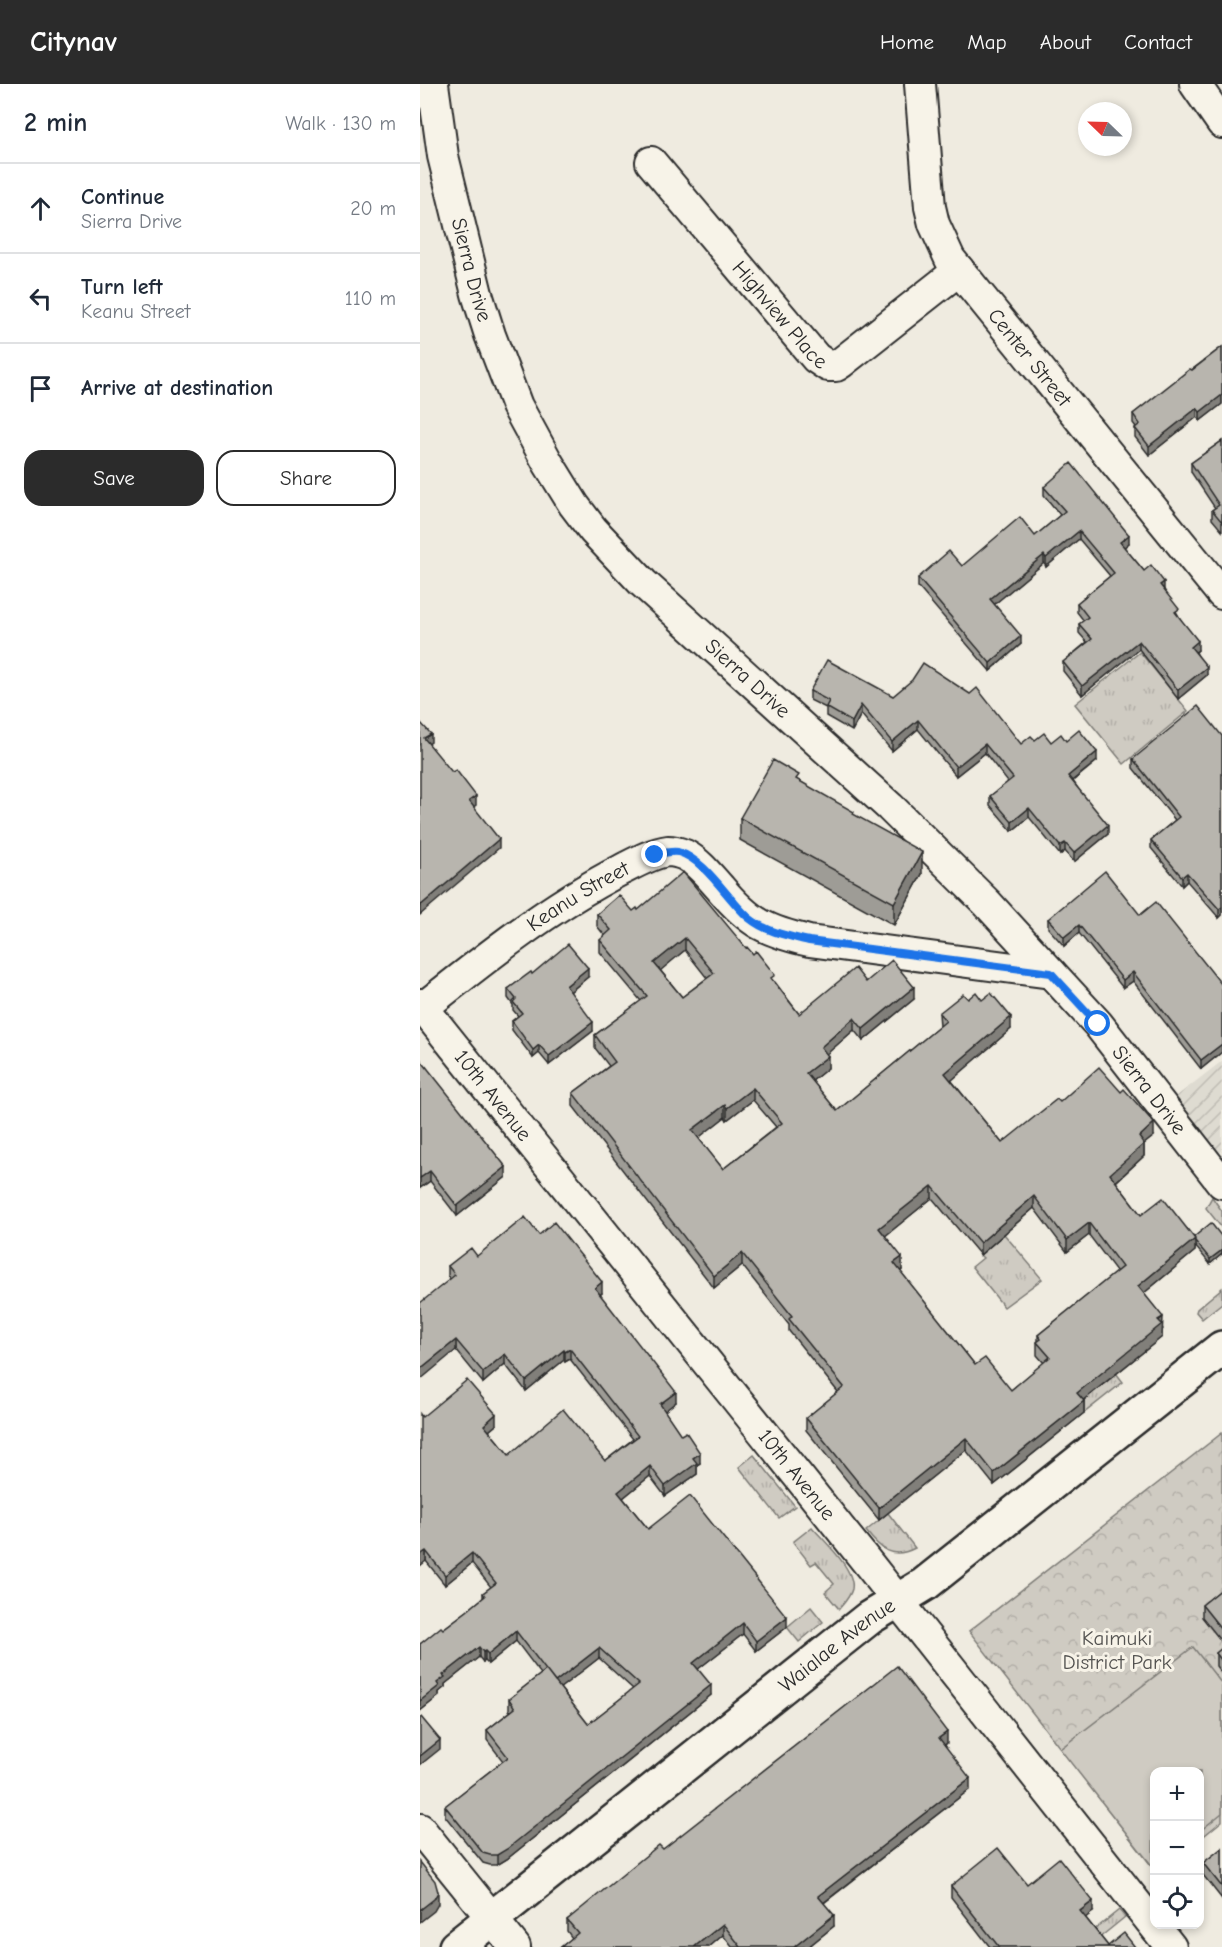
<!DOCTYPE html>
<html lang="en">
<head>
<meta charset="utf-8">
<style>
  body { margin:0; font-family:"Comic Neue",sans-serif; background:#f2f2f3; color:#1f2937 }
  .controls { position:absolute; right:18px; bottom:18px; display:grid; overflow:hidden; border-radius:12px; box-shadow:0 3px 9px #0003 }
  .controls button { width:54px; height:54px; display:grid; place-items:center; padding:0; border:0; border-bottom:2px solid #e0e1e3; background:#fff; color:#1f2937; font:30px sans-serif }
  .compass { position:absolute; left:658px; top:18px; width:54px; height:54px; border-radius:50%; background:#fff; box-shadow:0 3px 9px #0003; rotate:293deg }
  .stop { position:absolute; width:18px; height:18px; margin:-14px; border:4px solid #1a73e8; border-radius:50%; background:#fff }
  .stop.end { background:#1a73e8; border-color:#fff; box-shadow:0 2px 6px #0008 }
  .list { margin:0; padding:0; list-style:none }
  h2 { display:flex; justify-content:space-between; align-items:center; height:78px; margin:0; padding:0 24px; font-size:26px }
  h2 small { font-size:20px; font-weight:400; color:#747a83 }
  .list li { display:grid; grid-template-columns:39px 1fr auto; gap:18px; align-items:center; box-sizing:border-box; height:90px; padding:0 24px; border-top:2px solid #e0e1e3 }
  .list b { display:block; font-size:22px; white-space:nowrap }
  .list p { margin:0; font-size:20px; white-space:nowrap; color:#747a83 }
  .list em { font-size:20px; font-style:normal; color:#747a83 }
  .actions { display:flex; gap:12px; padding:18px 24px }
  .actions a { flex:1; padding:14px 0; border:2px solid #2b2b2b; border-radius:18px; text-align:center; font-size:21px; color:#2b2b2b }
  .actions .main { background:#2b2b2b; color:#fff }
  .icon { flex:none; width:33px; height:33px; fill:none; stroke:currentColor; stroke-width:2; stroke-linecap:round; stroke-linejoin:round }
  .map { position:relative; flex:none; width:802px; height:1863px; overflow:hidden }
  header { display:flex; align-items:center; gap:36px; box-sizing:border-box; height:84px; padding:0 30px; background:#2b2b2b; color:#fff }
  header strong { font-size:28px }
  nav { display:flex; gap:33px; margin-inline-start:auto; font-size:21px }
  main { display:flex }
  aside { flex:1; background:#fff }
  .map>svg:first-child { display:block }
  .industrial { fill:url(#industrial-furrows) }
  .grass { fill:url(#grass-tufts); stroke:#7d7b76; stroke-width:1.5 }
  .park { fill:url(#park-crowns); stroke:#7d7b76; stroke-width:1.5 }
  .garden { fill:#cfcbc2; stroke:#7d7b76; stroke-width:1.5 }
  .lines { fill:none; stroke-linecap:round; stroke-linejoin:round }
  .minor-casing { stroke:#2b2b2b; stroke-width:34 }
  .major-casing { stroke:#2b2b2b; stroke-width:38 }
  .minor { stroke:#f7f3e8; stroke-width:30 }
  .major { stroke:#f7f3e8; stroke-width:33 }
  .wall { fill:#9e9c96; stroke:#2b2b2b; stroke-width:1.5; fill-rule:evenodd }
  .shaded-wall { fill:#817f7a; stroke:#2b2b2b; stroke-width:1.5 }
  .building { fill:#b8b5ae; stroke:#2b2b2b; stroke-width:1.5; fill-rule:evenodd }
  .route { stroke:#1a73e8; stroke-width:8 }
  .labels { text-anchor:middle; stroke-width:6; stroke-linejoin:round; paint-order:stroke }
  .street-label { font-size:21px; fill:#2b2b2b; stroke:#f7f3e8 }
  .park-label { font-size:21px; fill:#545351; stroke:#f7f3e8 }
</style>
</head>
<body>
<header>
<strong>Citynav</strong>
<nav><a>Home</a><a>Map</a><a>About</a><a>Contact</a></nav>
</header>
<main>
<aside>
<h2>2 min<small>Walk · 130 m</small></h2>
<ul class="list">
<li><svg class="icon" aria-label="ahead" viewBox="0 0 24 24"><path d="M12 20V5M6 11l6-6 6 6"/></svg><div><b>Continue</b><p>Sierra Drive</p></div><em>20 m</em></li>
<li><svg class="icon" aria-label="left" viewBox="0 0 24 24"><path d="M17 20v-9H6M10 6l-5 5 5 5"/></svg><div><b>Turn left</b><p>Keanu Street</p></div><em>110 m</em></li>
<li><svg class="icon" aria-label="arrive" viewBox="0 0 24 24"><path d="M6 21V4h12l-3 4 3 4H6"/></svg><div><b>Arrive at destination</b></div></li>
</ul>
<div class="actions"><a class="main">Save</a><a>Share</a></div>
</aside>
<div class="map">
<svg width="802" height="1863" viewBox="0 0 802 1863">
  <defs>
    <pattern id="industrial-furrows" width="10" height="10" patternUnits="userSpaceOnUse" patternTransform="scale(1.5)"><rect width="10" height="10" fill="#dedbd1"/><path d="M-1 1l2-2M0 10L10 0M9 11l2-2" fill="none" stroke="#bfbcb4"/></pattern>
    <pattern id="grass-tufts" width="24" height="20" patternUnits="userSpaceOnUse" patternTransform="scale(1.5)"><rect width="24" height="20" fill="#cfcbc2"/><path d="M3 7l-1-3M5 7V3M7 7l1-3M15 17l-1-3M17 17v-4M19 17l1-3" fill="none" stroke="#b2aea7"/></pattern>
    <pattern id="park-crowns" width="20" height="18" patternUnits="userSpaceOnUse" patternTransform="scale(1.5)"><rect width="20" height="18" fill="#cfcbc2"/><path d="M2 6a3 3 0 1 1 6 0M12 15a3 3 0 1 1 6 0" fill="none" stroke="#b2aea7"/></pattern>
  </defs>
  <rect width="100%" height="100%" fill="#efebe0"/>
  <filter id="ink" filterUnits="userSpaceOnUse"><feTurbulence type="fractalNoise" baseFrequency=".0167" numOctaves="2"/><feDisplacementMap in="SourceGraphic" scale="12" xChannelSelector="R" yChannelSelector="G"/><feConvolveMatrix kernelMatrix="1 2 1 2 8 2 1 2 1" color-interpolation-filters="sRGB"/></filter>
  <g filter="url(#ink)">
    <polygon class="industrial" points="802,977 802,1067 797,1071 753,1015"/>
    <g class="grass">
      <polygon points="720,568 768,627 704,680 655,620"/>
      <polygon points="792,1113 802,1127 802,1144 786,1124"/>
      <polygon points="584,1150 622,1195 584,1223 552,1183 563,1174 560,1171"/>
      <polygon points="802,1204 802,1219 782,1235 776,1228 777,1225"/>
      <polygon points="696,1289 703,1298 664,1329 657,1315"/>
      <polygon points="334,1371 375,1422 359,1434 319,1383"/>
      <path d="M 468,1429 L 495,1464 C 472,1476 460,1465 446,1447 Z"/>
      <path d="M 392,1443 C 404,1457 436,1486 432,1505 C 430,1513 424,1519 419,1525 L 405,1508 L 414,1500 L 396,1478 L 391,1481 L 373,1458 Z"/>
      <polygon points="391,1523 403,1538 379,1558 367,1543"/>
      <polygon points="699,1826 705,1833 668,1863 653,1863"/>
    </g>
    <polygon class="park" points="802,1349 802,1737 780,1755 780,1688 734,1688 734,1785 549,1547"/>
    <polygon class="garden" points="773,1563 802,1600 802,1729 780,1747 780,1688 734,1688 733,1783 640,1665"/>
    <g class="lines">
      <defs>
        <g id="minor">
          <path id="s1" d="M 13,0 L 23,72 L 57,210 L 70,251 L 97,322 L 128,379 L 154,421 L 173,446 L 223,499 L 470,723 L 567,819 L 678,940 L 802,1099"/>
          <path id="s2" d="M 500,0 L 510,123 L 514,140 L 530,175 L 802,510"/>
          <polyline points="775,0 802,39"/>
          <path id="s3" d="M 231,78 L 396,274 L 408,282 L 416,282 L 422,278 L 539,186"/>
          <path id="s4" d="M 0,920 L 451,1483 L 751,1863"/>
          <path id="s5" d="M 0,926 C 64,875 129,823 201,786 C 215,779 232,769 248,767 C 254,767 260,769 265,771 C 280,779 290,793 301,805 C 330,839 346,847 389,857 L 631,889"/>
          <polyline points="0,1745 95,1863"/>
        </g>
        <g id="major">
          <path id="s6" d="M 36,1863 L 449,1534 L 505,1500 L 802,1264"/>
        </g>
      </defs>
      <use href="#minor" class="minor-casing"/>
      <use href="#major" class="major-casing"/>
      <use href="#minor" class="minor"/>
      <use href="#major" class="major"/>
    </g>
    <g class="wall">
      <polygon points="802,263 802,320 780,337 777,333 729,371 715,353 715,344 716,343 713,339 713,330"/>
      <polygon points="802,357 802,447 792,435 792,426 795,424 771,388 771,379"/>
      <polygon points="624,403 709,459 704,463 724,487 744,506 778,566 776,568 787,591 758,615 719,565 662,611 643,587 643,578 667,558 659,549 659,540 664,537 657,528 657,519 690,492 659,455 626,483 624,479 574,520 601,560 570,587 498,503 498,494 542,482 615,452 640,431 624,411"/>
      <polygon points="390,607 473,612 601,660 615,656 631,658 646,657 677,677 653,697 688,750 654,778 645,767 640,771 609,733 592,747 570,721 570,712 588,698 565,669 536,692 498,645 472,667 441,630 432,647 406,632 406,624 390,616"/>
      <polygon points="802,652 802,831 799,834 767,797 762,802 731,764 731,756 755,736 713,684 713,675"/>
      <polygon points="379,697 434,731 502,790 474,841 320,756 320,734"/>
      <path d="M 218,826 L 355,898 L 379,930 L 446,898 L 494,915 L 443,957 L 434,946 L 406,970 L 408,984 L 392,997 L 417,1027 L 520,942 L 519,929 L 548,915 L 562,916 L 591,945 L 531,996 L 582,1059 L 640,1018 L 734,1052 L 724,1060 L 724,1072 L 696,1098 L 721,1131 L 774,1153 L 802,1153 L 802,1170 L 790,1180 L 775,1162 L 775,1167 L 724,1209 L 743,1245 L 742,1246 L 742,1253 L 664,1316 L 664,1329 L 574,1401 L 546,1366 L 459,1436 L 386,1346 L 386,1334 L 418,1308 L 369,1247 L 369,1241 L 322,1181 L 294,1204 L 153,1022 L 153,1009 L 189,982 L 175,964 L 175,951 L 221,917 L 180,868 L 180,856 L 185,852 L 177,842 L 177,830 L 213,827 ZM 265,866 L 287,894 L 262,913 L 240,886 ZM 333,1016 L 356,1043 L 303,1085 L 278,1054 L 305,1033 L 307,1036 ZM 512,1114 L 560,1171 L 614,1124 L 647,1168 L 669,1151 L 697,1188 L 618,1251 L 618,1257 L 617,1258 L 617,1271 L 624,1279 L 591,1306 L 555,1281 L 480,1187 L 482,1186 L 465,1152 Z"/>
      <polygon points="720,831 802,901 802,968 781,985 713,897 703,904 659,849 644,862 628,844 628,835"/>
      <polygon points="112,890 168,893 150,908 173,947 129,981 119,969 113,974 92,946 92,937 98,932 93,926 93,921 88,914 88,905"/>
      <polygon points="0,975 86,1093 37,1132 10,1097 0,1104"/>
      <path d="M 119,1151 L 182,1209 L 180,1211 L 256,1318 L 244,1327 L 280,1379 L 277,1381 L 277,1390 L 245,1412 L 230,1392 L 203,1414 L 228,1445 L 367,1543 L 336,1567 L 323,1550 L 278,1585 L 291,1611 L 87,1775 L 77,1781 L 70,1781 L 63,1779 L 25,1732 L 25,1722 L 83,1677 L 67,1656 L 67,1646 L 91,1627 L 89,1626 L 89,1615 L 121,1590 L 96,1557 L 68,1580 L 65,1577 L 63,1578 L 59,1573 L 25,1600 L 25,1603 L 19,1608 L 19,1612 L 0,1627 L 0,1560 L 23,1545 L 47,1527 L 63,1514 L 63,1509 L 71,1503 L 52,1479 L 25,1501 L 6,1477 L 2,1333 L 76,1341 L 69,1347 L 89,1371 L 185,1377 L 213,1355 L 150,1275 L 145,1278 L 144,1276 L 106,1307 L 85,1280 L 63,1299 L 36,1266 L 30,1195 L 28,1192 L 28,1182 ZM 179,1574 L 213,1605 L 168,1640 L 140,1604 Z"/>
      <polygon points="802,1505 802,1558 782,1533 782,1521"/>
      <polygon points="802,1564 802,1590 796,1582 796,1569"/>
      <polygon points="527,1659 525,1661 550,1705 404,1819 414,1842 388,1863 312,1863 303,1851 289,1863 141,1863 152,1854 147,1847 147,1836 243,1765"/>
      <polygon points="802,1764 802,1815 783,1791 783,1779"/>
      <polygon points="607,1800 673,1828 665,1833 688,1862 715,1863 570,1863 531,1813 531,1802"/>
    </g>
    <g class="shaded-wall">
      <polygon points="802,311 802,320 780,337 780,328"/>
      <polygon points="777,324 777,333 729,371 729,362"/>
      <polygon points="659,447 659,455 626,483 626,474"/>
      <polygon points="709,451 709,459 700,467 700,458"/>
      <polygon points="624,471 624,479 570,524 570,515"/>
      <polygon points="744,498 744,506 740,501"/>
      <polygon points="601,552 601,560 570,587 570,579"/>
      <polygon points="719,557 719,565 662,611 662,602"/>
      <polygon points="778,557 778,566 771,571 771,563"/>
      <polygon points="787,583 787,591 758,615 758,606"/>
      <polygon points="441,621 441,630 432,647 432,638"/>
      <polygon points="498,636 498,645 472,667 472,658"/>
      <polygon points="11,650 11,658 4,663 4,654"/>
      <polygon points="565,660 565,669 536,692 536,683"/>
      <polygon points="677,668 677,677 648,700 648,692"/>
      <polygon points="56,712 56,721 49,726 49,717"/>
      <polygon points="609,724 609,733 592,747 592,738"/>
      <polygon points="688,741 688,750 654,778 654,769"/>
      <polygon points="79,755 79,764 0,831 0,822"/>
      <polygon points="645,759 645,767 640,771 640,762"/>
      <polygon points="502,768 502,790 474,841 474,819"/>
      <polygon points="767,789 767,797 762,802 762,793"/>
      <polygon points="802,823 802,831 799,834 799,825"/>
      <polygon points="659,841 659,849 644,862 644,853"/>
      <polygon points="265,854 265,866 234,892 234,879"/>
      <polygon points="168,884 168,893 146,911 146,902"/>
      <polygon points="713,888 713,897 703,904 703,896"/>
      <polygon points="494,903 494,915 443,957 443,945"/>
      <polygon points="591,933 591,945 525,1002 525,989"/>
      <polygon points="434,934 434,946 401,975 401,963"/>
      <polygon points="173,938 173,947 129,981 129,972"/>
      <polygon points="802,960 802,968 781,985 781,976"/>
      <polygon points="119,961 119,969 113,974 113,966"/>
      <polygon points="408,972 408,984 386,1002 386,989"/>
      <polygon points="333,1004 333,1016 307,1036 307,1024"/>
      <polygon points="305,1021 305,1033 272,1059 272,1046"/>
      <polygon points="734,1039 734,1052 724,1060 724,1072 690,1103 690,1090 719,1053"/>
      <polygon points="86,1083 86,1093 37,1132 37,1122"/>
      <polygon points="10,1087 10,1097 0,1104 0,1094"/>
      <polygon points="512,1102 512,1114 459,1157 459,1144"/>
      <polygon points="614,1112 614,1124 560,1171 560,1159"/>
      <polygon points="669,1139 669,1151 647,1168 647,1156"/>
      <polygon points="775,1155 775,1167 718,1214 718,1202"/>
      <polygon points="802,1166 802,1170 790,1180 790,1175"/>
      <polygon points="322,1169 322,1181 294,1204 294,1192"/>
      <polygon points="482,1173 482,1186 474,1191 474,1179"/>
      <polygon points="182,1198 182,1209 175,1214 175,1204"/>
      <polygon points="743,1233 742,1253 657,1321 657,1309"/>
      <polygon points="36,1256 36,1266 0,1296 0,1285"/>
      <polygon points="150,1265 150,1275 145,1278 145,1268"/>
      <polygon points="144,1266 144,1276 106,1307 106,1297"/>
      <polygon points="85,1270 85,1280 63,1299 63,1288"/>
      <polygon points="256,1308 256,1318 240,1331 240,1320"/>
      <polygon points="664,1317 664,1329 574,1401 574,1389"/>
      <polygon points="76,1330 76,1341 64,1351 64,1341"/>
      <polygon points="546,1354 546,1366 459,1436 459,1424"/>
      <polygon points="280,1369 280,1379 277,1381 277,1390 245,1412 245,1402 273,1374"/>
      <polygon points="230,1382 230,1392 198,1418 198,1408"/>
      <polygon points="6,1467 6,1477 0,1482 0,1471"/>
      <polygon points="52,1469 52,1479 25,1501 25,1491"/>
      <polygon points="367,1533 367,1543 336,1567 336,1557"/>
      <polygon points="323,1539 323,1550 273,1589 273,1579"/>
      <polygon points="96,1547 96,1557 68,1580 68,1570"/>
      <polygon points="59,1563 59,1573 25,1600 25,1603 19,1608 19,1612 0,1627 0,1617 17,1599 23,1591"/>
      <polygon points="179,1564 179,1574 135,1608 135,1598"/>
      <polygon points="65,1567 65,1577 63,1578 63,1568"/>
      <polygon points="291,1601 291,1611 87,1775 77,1781 77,1771"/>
      <polygon points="527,1648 527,1659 519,1666 519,1654"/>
      <polygon points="20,1656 20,1665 0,1681 0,1672"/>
      <polygon points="550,1694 550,1705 398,1823 398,1812"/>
      <polygon points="18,1808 18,1820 14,1827 0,1838 0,1826"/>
      <polygon points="673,1817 673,1828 660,1838 660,1827"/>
      <polygon points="414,1831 414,1842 388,1863 374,1863"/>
      <polygon points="303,1840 303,1851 289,1863 274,1863"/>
    </g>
    <g class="building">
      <polygon points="802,263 802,311 780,328 777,324 729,362 715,344 720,340 713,330 770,285 772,286"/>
      <polygon points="802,357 802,438 792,426 799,421 771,379"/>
      <polygon points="651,379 709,451 700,458 724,487 731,481 744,498 740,501 759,525 755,528 778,557 771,563 787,583 758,606 719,557 662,602 643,578 672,555 659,540 668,533 657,519 694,489 659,447 626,474 624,471 570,515 601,552 570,579 498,494 529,467 542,482 600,433 615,452 645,427 624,403"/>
      <polygon points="407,576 473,612 492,596 503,579 550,610 557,604 601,660 611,652 615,656 624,649 631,658 641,650 646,657 659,646 677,668 648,692 688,741 654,769 645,759 640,762 609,724 592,738 570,712 593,694 565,660 536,683 498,636 472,658 441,621 432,638 406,623 409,617 390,607"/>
      <polygon points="778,622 802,652 802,823 799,825 767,789 762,793 731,756 759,733 713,675"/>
      <polygon points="0,638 11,650 4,654 32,688 36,686 56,712 49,717 79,755 0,822"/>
      <polygon points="353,676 379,691 376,695 434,728 433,730 502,768 474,819 320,734"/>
      <polygon points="685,787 720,831 736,818 802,901 802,960 781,976 713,888 703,896 659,841 644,853 628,835"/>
      <path d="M 263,788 L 326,864 L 327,863 L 333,870 L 336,867 L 355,891 L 351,894 L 379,930 L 435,884 L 446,898 L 472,876 L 494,903 L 443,945 L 434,934 L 401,963 L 408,972 L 386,989 L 417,1027 L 526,937 L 519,929 L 543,910 L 548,915 L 556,908 L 562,916 L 571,909 L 591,933 L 525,989 L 582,1059 L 637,1015 L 640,1018 L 679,983 L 701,1008 L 704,1005 L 734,1039 L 719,1053 L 724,1060 L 690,1090 L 721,1131 L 743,1114 L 775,1155 L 718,1202 L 743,1233 L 738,1236 L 742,1240 L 657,1309 L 664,1317 L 574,1389 L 546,1354 L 459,1424 L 386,1334 L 424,1303 L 369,1235 L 372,1232 L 322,1169 L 294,1192 L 153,1009 L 195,978 L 175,951 L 227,912 L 180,856 L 191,846 L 177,830 L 199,811 L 213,827 L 217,824 L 218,826 ZM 265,854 L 294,889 L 262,913 L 234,879 ZM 333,1004 L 362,1039 L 303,1085 L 272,1046 L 305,1021 L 307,1024 ZM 512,1102 L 560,1159 L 614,1112 L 647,1156 L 669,1139 L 702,1183 L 618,1251 L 621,1255 L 617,1258 L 630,1273 L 591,1306 L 565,1274 L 555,1281 L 474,1179 L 482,1173 L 459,1144 Z"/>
      <polygon points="148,860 168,884 146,902 173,938 129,972 119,961 113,966 92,937 102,929 93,918 96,915 88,905 111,888 112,890"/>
      <polygon points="0,975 86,1083 37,1122 10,1087 0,1094"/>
      <polygon points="105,1133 119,1151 134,1138 182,1198 175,1204 256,1308 240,1320 261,1351 266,1348 280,1369 273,1374 277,1379 245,1402 230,1382 198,1408 228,1445 270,1412 367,1533 336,1557 323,1539 273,1579 291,1601 87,1765 77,1771 70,1771 63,1769 25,1722 88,1673 67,1646 95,1624 89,1615 126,1586 168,1640 219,1600 179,1564 135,1598 96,1547 68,1570 65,1567 63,1568 59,1563 23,1591 25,1593 17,1599 19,1602 0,1617 0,1560 21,1543 23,1545 47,1527 65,1512 63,1509 76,1499 52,1469 25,1491 6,1467 0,1471 0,1330 2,1333 47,1296 76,1330 64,1341 89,1371 143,1325 185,1377 218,1352 150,1265 145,1268 144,1266 106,1297 85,1270 63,1288 36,1256 0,1285 0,1219 35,1191 28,1182 51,1164 57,1172"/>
      <polygon points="791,1139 802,1153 802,1166 790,1175 775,1157 775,1155 774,1153"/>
      <polygon points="802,1505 802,1546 782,1521"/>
      <polygon points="802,1564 802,1577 796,1569"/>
      <polygon points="477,1582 527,1648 519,1654 550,1694 398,1812 414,1831 374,1863 321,1863 303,1840 274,1863 141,1863 158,1849 147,1836 239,1761 243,1765"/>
      <polygon points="1,1633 20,1656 0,1672 0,1634"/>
      <polygon points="578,1764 607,1800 639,1774 673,1817 660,1827 688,1862 704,1849 715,1863 579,1863 531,1802"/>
      <polygon points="802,1764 802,1803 783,1779"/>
      <polygon points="0,1778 15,1797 18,1808 14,1815 0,1826"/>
    </g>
  </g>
  <g class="lines" filter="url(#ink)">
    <path class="route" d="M 235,771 C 243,769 250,767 258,768 C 285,775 308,816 329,834 C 346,848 368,852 389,857 L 631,889 L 678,940"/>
  </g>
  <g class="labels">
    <g class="street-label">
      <text dy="7" stroke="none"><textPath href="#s1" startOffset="190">Sierra Drive</textPath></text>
      <text dy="7" stroke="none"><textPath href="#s3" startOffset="200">Highview Place</textPath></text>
      <text dy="7" stroke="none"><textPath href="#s2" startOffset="306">Center Street</textPath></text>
      <text dy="7" stroke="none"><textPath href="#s1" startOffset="694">Sierra Drive</textPath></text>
      <text dy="7" stroke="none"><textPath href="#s5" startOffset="195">Keanu Street</textPath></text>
      <text dy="7" stroke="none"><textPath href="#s1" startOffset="1270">Sierra Drive</textPath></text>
      <text dy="7" stroke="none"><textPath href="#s4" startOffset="117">10th Avenue</textPath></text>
      <text dy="7" stroke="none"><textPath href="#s4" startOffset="603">10th Avenue</textPath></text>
      <text dy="7" stroke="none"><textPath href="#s6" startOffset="486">Waialae Avenue</textPath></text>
    </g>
    <g class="park-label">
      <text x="697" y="1561">Kaimuki<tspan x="697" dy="24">District Park</tspan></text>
    </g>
  </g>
</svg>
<div class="controls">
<button>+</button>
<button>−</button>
<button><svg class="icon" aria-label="locate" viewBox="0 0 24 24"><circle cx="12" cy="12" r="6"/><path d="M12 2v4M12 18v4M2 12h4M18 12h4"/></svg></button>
</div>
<svg class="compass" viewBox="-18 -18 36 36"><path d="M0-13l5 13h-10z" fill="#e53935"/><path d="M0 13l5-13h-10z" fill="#747a83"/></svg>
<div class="stop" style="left:678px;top:940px"></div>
<div class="stop end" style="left:235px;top:771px"></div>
</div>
</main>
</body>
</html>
